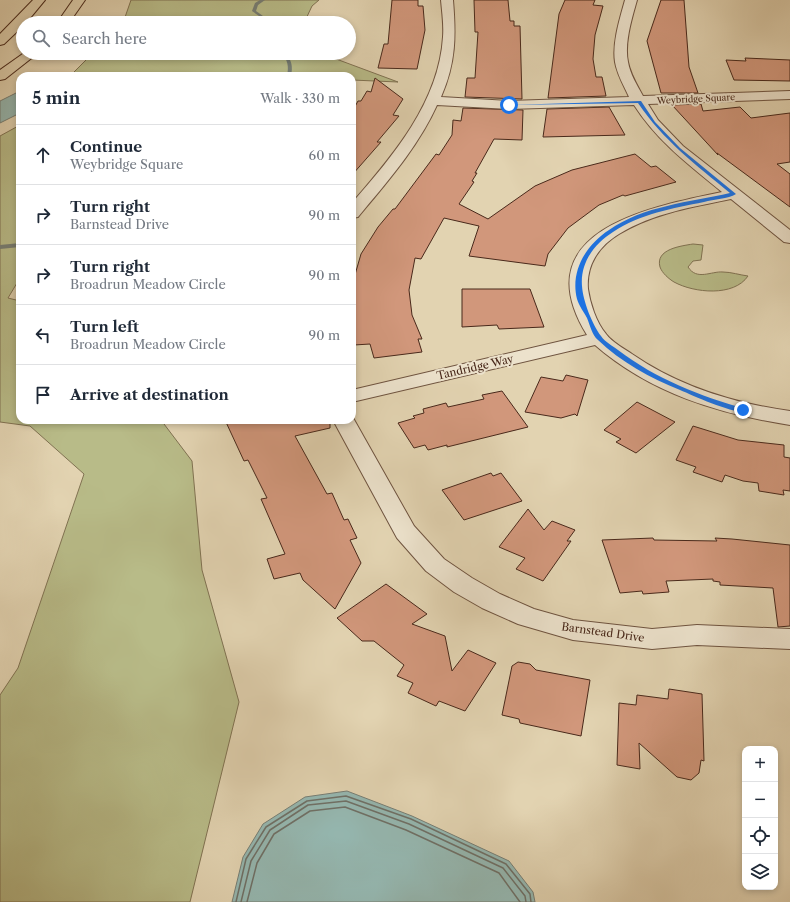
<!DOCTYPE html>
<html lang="en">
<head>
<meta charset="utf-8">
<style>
  body { margin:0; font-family:"Libre Caslon Text",serif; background:#f6f6f7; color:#1f2937 }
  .controls { position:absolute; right:12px; bottom:12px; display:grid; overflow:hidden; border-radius:8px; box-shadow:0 2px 6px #0003 }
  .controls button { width:36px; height:36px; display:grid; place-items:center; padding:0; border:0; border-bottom:1px solid #e0e1e3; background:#fff; color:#1f2937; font:20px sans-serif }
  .stop { position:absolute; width:12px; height:12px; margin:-9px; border:3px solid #1a73e8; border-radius:50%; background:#fff }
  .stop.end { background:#1a73e8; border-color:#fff; box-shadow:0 1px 4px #0008 }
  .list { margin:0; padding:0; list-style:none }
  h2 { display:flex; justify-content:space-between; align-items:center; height:52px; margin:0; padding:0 16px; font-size:17px }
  h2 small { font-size:13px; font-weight:400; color:#747a83 }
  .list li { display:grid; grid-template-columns:26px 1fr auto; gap:12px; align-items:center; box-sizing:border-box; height:60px; padding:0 16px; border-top:1px solid #e0e1e3 }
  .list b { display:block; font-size:15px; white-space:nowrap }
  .list p { margin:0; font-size:13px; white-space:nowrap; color:#747a83 }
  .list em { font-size:13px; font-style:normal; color:#747a83 }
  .icon { flex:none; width:22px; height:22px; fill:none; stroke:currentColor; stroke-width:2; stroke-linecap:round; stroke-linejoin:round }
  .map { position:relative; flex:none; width:790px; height:902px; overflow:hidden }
  .search { position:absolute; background:#fff; box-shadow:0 2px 6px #0003; left:16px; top:16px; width:340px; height:44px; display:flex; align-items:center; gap:10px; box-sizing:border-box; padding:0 14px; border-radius:22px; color:#747a83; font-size:15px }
  .panel { position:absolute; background:#fff; box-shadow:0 2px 6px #0003; left:16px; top:72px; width:340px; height:352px; border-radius:12px }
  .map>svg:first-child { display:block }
  .green { fill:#b8bb88; stroke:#807252 }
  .water { fill:#95b7b0; stroke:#777e74 }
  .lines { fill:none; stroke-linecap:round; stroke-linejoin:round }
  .shore { stroke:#6f7066; stroke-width:1.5 }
  .stream { fill:#777e74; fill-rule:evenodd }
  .building { fill:#d1977b; stroke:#49291b }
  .minor-casing { stroke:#6f5440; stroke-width:2 }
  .major-casing { stroke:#49291b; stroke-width:2 }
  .minor { fill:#ece2cc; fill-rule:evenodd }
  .major { fill:#e2d3b1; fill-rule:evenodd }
  .route { fill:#1a73e8 }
  .labels { text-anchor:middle; stroke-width:4; stroke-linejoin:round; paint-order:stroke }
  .far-street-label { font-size:9px; fill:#49291b; stroke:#ece2cc }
  .street-label { font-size:11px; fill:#49291b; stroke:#ece2cc }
</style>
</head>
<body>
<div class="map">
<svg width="790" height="902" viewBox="0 0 790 902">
  <rect width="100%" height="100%" fill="#e2d3b1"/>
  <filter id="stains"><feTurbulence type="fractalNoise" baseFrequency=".005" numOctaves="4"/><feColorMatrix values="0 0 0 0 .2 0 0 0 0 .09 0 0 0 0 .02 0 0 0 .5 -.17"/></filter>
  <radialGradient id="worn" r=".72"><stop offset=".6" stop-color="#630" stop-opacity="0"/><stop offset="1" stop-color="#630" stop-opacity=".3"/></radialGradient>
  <g class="green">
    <polygon points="131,0 319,0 312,6 304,23 123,23"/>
    <polygon points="93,53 320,53 398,82 352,80 352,76 70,76"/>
    <polygon points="20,125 20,278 8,298 20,301 20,420 161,420 192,461 202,570 239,702 190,902 0,902 0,695 18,668 84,474 30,426 0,422 0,136"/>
    <path d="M 693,244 L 703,245 L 701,260 L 693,261 L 688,267 C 697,281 711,271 723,272 C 731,272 740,275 748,276 C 734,297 694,293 674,282 C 669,279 662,273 660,267 C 655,249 681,246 693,244 Z"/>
  </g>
  <g class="water">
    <polygon points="20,91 20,113 0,123 0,101"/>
    <polygon points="347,791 412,816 509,861 533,892 535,902 232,902 243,857 263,824 305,797"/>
  </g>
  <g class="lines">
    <g class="shore">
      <polyline points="236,902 246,859 266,827 307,801 346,796 411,819 506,864 530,894 531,902"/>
      <polyline points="241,902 251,861 270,830 308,805 346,801 409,824 503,868 525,896 526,902"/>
      <polyline points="247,902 257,863 274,834 310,811 345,807 406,830 499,873 520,902"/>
    </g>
    <g class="stream">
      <polygon points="260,0 265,0 258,5 256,11 263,16 263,23 259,23 259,16 252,11 255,3"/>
      <path d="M 281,53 L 285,53 C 292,60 293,67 291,76 L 287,76 C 289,66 288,60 281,53 Z"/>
      <polygon points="20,243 20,247 0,249 0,245"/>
    </g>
  </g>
  <g class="building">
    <polygon points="392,0 418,0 418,6 423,6 425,30 417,69 378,68 384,44 388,44"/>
    <polygon points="474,0 508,0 510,21 514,21 514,26 520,26 522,99 465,97 467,78 475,78 478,32 475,32"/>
    <polygon points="565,0 595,0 593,5 603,6 595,35 593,59 596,77 602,77 606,96 548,98 559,14"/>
    <polygon points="661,0 684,0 689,67 698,93 661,93 647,41"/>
    <polygon points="745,58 790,60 790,81 734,80 726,60 746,61"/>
    <polygon points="375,78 403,99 393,115 399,116 377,142 381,142 352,175 352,112 358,101 361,101 367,91 371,92"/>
    <polygon points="701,104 703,111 740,107 751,118 790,113 790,162 777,164 790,174 790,207 717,153 718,155 672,105"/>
    <polygon points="609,107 625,135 543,137 547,109"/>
    <polygon points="463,108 523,110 522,140 494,139 475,173 477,173 472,181 474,182 459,204 488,219 535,186 572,170 635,154 651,167 656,166 676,182 625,196 623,195 599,205 568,228 548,254 545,266 469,256 479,226 444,218 421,259 415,258 409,290 412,315 422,339 418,339 422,352 374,358 370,344 354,345 352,336 352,285 361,254 378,227 393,209 395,209 436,154 439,155 452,135 453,120 461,121"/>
    <polygon points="462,289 530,289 544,327 499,329 497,325 462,327"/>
    <polygon points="566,375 588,380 577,416 575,414 561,418 525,412 541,377 563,381"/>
    <polygon points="502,391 528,427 447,447 447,445 428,450 425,445 414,448 398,423 415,418 413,416 424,413 423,409 446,403 448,407 484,399 482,395"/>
    <polygon points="637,402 675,422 636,453 616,442 621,439 604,430"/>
    <polygon points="225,420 330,420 330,428 295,436 327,494 332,493 344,520 348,519 357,538 350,540 361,563 335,609 303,580 300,573 274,579 267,559 285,554 261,499 267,498 248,460 244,461"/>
    <polygon points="693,426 738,440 784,445 784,457 790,458 790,491 783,490 784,495 759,491 758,483 743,481 725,475 722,482 693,472 696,467 676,460"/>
    <polygon points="491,473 493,476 501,473 522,501 464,520 442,490"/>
    <polygon points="528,509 544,530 552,521 575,530 567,541 571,541 543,581 516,569 525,558 499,547"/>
    <polygon points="653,538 654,540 717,541 715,538 732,539 790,545 790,626 778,627 773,588 720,585 720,582 713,581 713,579 666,581 669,592 643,594 642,591 620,593 602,540"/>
    <polygon points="386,584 427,614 412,624 445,636 452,671 468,650 496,663 465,711 439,701 436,706 408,693 413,683 397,676 404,665 374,641 362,641 337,618"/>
    <polygon points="518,662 530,664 536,670 590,680 581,736 520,723 519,719 502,715 512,666"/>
    <polygon points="669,689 702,694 704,761 701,760 699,773 691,780 677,777 639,743 640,769 617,765 619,703 636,705 637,695 668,699"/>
  </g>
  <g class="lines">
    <defs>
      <g id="minor">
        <path d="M 441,0 L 453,0 C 456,36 456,63 441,97 L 509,101 L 629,97 C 624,86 617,74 615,62 C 612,43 620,18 625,0 L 637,0 C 632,18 624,43 628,62 C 630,74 637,85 643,96 L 790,91 L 790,99 L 648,104 L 658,120 L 683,146 L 790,230 L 790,243 L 784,242 L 731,199 C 693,207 653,213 619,234 C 599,246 586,265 588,289 C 590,303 596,322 606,334 C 612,342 623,348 632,354 C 680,387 733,403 790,411 L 790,425 C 719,414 650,393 595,345 L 352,402 L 352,390 L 587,335 C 523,231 649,207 722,192 C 689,165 657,141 634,105 L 509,109 L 437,105 C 418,147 387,182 358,217 L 352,218 L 352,203 C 393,156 439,102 443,37 C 444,24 442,12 441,0 Z"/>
        <polygon points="352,416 414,526 444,559 472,578 500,594 534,609 573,620 652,629 697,625 790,629 790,649 697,645 652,649 573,640 518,624 482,608 454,592 426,571 397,538 333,420 352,420"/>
      </g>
      <g id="major">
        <polygon points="33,0 45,0 26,23 23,23 23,26 4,44 0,45 0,34"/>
        <polygon points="73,0 85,0 69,23 57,23"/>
        <polygon points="24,53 38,53 5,79 0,80 0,70"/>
      </g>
    </defs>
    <use href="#minor" class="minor-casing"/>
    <use href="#major" class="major-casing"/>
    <use href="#minor" class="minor"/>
    <use href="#major" class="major"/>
  </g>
  <path class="route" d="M 641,101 L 655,122 L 680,148 L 736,194 C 728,199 714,199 704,202 C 673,208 640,214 613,232 C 594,244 580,263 582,286 C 583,301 592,324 601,336 C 605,342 613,346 618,350 C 656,379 700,396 746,409 L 746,412 C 731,413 694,396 680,390 C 650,378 621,362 598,340 C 592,335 590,325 587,318 C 584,312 579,306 577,299 C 570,271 586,245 609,230 C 643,206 690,202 730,193 C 696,165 663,140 638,103 L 507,105 Z"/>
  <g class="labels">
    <g class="far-street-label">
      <text transform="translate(696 99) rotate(-3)" y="3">Weybridge Square</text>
    </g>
    <g class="street-label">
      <text transform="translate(475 367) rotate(-13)" y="4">Tandridge Way</text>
      <text transform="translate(603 632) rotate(8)" y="4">Barnstead Drive</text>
    </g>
  </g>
  <rect width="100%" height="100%" filter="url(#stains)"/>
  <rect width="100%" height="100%" fill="url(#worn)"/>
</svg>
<div class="controls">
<button>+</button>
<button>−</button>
<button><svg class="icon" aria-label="locate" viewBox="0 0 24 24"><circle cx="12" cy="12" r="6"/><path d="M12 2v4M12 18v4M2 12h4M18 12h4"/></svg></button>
<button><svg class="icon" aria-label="layers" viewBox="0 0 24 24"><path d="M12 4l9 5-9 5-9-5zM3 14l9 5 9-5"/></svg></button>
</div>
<div class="stop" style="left:509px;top:105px"></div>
<div class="stop end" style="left:743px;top:410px"></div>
<div class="search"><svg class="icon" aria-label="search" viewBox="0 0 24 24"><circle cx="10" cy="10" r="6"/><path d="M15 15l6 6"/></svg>Search here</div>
<section class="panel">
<h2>5 min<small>Walk · 330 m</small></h2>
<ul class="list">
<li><svg class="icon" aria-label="ahead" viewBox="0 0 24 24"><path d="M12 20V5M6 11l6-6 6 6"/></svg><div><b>Continue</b><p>Weybridge Square</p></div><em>60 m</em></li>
<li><svg class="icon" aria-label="right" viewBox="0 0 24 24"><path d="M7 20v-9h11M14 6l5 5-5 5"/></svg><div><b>Turn right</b><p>Barnstead Drive</p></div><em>90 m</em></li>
<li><svg class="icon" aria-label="right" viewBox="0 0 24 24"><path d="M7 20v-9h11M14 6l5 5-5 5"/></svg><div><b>Turn right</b><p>Broadrun Meadow Circle</p></div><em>90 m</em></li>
<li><svg class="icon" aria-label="left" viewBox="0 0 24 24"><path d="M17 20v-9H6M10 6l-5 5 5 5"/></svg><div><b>Turn left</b><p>Broadrun Meadow Circle</p></div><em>90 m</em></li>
<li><svg class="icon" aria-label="arrive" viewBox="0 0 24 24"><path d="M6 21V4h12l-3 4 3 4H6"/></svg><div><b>Arrive at destination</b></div></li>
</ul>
</section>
</div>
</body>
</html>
